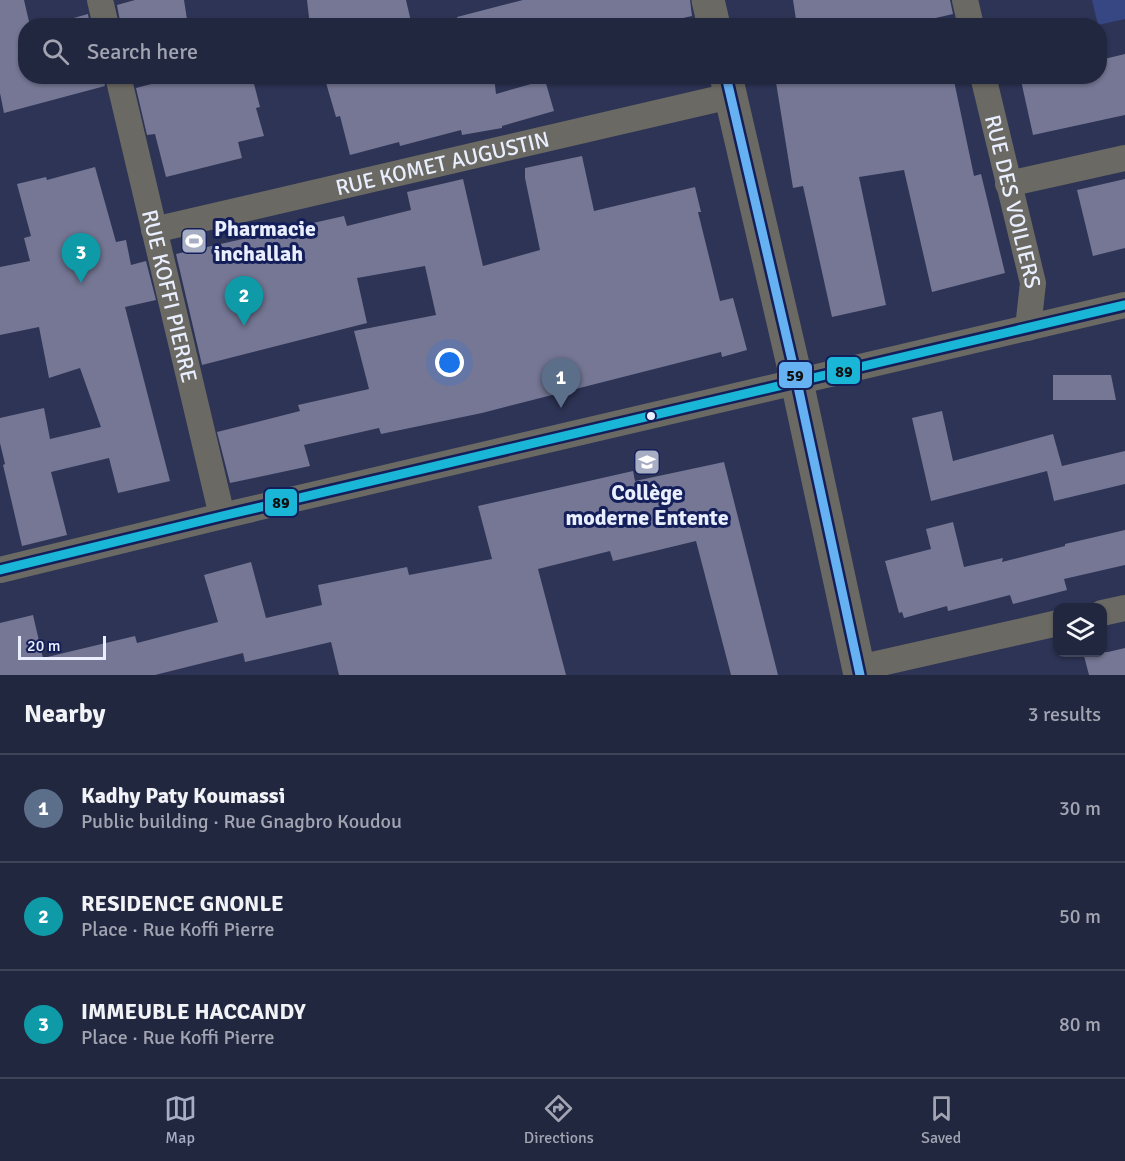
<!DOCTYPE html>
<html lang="en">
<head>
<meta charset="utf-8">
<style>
  body { margin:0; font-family:Signika,sans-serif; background:#2e334b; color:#f1f3f6 }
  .controls { position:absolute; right:18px; bottom:18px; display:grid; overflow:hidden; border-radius:12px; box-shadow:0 2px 4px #0004 }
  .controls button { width:54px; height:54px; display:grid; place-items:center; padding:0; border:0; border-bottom:2px solid #3f4459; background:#222740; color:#f1f3f6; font:30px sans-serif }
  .scale { position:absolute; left:18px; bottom:15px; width:88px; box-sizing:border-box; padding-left:6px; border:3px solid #e9effe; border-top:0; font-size:16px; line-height:21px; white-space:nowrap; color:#e9effe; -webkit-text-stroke:4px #141f5a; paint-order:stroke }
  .you { position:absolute; left:450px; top:363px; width:21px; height:21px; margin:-15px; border:4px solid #fff; border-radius:50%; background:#1a73e8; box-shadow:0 0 0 9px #1a73e833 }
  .badge { display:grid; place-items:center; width:39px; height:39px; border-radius:50%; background:#a7aec3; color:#fff; font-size:20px; font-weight:700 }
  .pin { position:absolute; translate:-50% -50px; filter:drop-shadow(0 2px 3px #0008) }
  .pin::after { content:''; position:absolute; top:32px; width:21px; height:18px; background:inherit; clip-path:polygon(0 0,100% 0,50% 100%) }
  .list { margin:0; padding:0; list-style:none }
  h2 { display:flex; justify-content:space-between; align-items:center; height:78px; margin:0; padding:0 24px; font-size:26px }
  h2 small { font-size:20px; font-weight:400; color:#a2a5b1 }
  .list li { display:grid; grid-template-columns:39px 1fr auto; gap:18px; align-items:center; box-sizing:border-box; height:108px; padding:0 24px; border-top:2px solid #3f4459 }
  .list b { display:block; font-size:22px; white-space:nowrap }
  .list p { margin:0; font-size:20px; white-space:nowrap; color:#a2a5b1 }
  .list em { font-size:20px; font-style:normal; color:#a2a5b1 }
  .icon { flex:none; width:33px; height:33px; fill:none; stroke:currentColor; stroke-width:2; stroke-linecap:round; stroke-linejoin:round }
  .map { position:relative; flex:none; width:1125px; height:675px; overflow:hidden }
  .search { position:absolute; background:#222740; box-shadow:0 2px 4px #0004; left:18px; right:18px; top:18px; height:66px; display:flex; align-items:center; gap:15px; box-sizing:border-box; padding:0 21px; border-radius:24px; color:#a2a5b1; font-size:22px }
  .sheet { height:402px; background:#222740 }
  nav { display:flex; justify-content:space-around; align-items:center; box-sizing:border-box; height:84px; border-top:2px solid #3f4459; background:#222740; font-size:16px; color:#a2a5b1 }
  nav a { display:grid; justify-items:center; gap:3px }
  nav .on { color:#a7aec3 }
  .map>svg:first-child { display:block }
  .green { fill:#374784 }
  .building { fill:#767795 }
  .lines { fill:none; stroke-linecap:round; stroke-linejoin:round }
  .minor { stroke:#6b6963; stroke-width:26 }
  .tertiary { stroke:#6b6963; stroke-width:33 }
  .bus-1-casing { stroke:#141f5a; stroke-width:14 }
  .bus-2-casing { stroke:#141f5a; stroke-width:14 }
  .bus-1 { stroke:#1ab6d8; stroke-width:9 }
  .bus-2 { stroke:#66b1f2; stroke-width:9 }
  .bus-dot { fill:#e9effe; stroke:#141f5a; stroke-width:2 }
  .labels { text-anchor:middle; stroke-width:6; stroke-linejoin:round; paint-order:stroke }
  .street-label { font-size:22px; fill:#e9effe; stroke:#141f5a }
  .poi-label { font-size:22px; font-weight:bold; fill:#e9effe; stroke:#141f5a; text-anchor:start }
  .line-badge { stroke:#141f5a; stroke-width:2 }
  .pale-badge-label { font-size:16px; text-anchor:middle; font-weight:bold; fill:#111 }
</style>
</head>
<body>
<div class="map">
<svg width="1125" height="675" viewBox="0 0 1125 675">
  <rect width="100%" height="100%" fill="#2d3455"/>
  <polygon class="green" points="1092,0 1125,0 1125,19 1098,25"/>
  <g class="building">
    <polygon points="0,0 24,0 30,26 26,26 26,76 103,76 105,86 4,113 0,93"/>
    <polygon points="135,0 184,0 188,26 121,26 117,5"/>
    <polygon points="307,0 406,0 412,26 310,26"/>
    <polygon points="523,0 690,0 692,16 649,26 458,26 457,17"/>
    <polygon points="793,0 950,0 953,14 901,26 797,26"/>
    <polygon points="88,14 90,26 71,26 70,19"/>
    <polygon points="1125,54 1125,115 1033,135 1020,76 1100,76 1100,60"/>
    <polygon points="182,76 252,76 260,107 256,108 264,136 238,142 242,158 166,177 155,134 147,135 136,88"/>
    <polygon points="324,76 494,76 496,94 545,80 554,111 502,126 502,128 462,135 461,130 400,146 399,142 350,155 340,116 336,117"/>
    <polygon points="775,76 953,76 974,176 981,174 1005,273 932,292 904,170 859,177 886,305 832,317 803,186 793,188"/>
    <polygon points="582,156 594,211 695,187 701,212 698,212 720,301 733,298 747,350 722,357 721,352 482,413 381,434 379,428 304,445 310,466 230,483 217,432 300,411 298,405 369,389 354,331 436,315 425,266 357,278 367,323 202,365 176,254 344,216 347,226 411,210 407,192 463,179 483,266 540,250 525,178 525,168"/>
    <polygon points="95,167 116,242 126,240 131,265 146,261 156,300 125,307 170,481 118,493 109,458 51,472 67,535 22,546 3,465 5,464 0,443 0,418 44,408 50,439 101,427 80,368 49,378 39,327 0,335 0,267 30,261 24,238 31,236 17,184 46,177 47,180"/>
    <polygon points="1125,179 1125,248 1093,256 1077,190"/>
    <polygon points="1053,375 1111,375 1116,400 1053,400"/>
    <polygon points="942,411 953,461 1053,434 1062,466 1125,451 1125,484 1054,501 1047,471 931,501 912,418"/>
    <polygon points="724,462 778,675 731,675 696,541 613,561 610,551 538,569 566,675 339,675 331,642 245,662 243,653 155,675 0,675 0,623 33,615 43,658 135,636 137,643 218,622 204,575 251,562 266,618 322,605 318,585 407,567 409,575 492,559 478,506 633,471 635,481"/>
    <polygon points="953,522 964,567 1003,558 1002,562 1065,546 1065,544 1125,530 1125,565 1064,579 1067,590 1013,604 1010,595 948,611 947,606 904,618 902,612 899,613 885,561 931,549 926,529"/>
    <polygon points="1125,648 1125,675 1089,675 1083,652 1108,652"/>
  </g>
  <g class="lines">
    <g class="minor">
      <polyline points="100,0 106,26"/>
      <polyline points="965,0 971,26"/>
      <path id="s1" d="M 118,76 L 222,516"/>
      <path id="s2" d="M 983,76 L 1033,283 L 1028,328"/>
      <polyline points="1008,184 1125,158"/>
      <path id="s3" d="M 154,230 L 730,96"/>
      <polyline points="0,570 222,516 1125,305"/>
      <polyline points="1102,613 1125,608"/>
      <polyline points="859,668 1058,623"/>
    </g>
    <g class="tertiary">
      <polyline points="708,0 714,26"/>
      <polyline points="726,76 797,382 860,675"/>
    </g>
    <defs>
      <polyline id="bus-1" points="0,570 222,516 1125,305"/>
      <polyline id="bus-2" points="726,76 797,382 860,675"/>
    </defs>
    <use href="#bus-1" class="bus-1-casing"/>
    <use href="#bus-2" class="bus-2-casing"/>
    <use href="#bus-1" class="bus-1"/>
    <use href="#bus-2" class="bus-2"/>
  </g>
  <defs>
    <symbol id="stadium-square" viewBox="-11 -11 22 22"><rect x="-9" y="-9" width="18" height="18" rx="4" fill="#a7aec3" stroke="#141f5a"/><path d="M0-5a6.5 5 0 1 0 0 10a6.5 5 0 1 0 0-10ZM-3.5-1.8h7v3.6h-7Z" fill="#fff"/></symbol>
    <symbol id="school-square" viewBox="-11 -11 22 22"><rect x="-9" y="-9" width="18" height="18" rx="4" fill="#a7aec3" stroke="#141f5a"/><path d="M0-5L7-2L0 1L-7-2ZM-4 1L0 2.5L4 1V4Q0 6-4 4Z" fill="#fff"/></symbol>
  </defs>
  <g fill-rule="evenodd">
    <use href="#stadium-square" x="179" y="226" width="30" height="30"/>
    <use href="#school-square" x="632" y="447" width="30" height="30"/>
  </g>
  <circle class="bus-dot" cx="651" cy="416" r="5"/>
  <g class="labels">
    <g class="street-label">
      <text dy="8" stroke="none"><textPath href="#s3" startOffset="296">RUE KOMET AUGUSTIN</textPath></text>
      <text dy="8" stroke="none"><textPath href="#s2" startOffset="129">RUE DES VOILIERS</textPath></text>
      <text dy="8" stroke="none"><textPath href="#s1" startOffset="226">RUE KOFFI PIERRE</textPath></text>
    </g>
    <g class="poi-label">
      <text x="214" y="236">Pharmacie<tspan x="214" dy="25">inchallah</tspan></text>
      <text x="647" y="500" text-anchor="middle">Collège<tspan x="647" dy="25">moderne Entente</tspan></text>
    </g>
  </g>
  <g class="line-badge">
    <rect x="826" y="356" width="35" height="29" rx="6" fill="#1ab6d8"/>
    <rect x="778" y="361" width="35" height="28" rx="6" fill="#66b1f2"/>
    <rect x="264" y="488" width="34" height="29" rx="6" fill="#1ab6d8"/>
  </g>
  <g class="pale-badge-label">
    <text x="844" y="377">89</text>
    <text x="795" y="381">59</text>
    <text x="281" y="508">89</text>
  </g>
</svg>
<div class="controls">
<button><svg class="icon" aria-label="layers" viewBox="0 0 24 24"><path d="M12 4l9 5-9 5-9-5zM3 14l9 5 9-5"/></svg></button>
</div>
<div class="scale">20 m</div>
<div class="you"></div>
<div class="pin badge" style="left:561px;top:408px;background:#5c6f8a">1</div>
<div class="pin badge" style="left:244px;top:326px;background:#0f9aa8">2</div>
<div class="pin badge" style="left:81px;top:283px;background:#0f9aa8">3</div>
<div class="search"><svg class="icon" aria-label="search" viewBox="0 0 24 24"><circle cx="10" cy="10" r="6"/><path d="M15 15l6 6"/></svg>Search here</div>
</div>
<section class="sheet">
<h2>Nearby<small>3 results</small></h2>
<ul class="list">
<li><span class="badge" style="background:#5c6f8a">1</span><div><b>Kadhy Paty Koumassi</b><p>Public building · Rue Gnagbro Koudou</p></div><em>30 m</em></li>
<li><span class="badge" style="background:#0f9aa8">2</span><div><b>RESIDENCE GNONLE</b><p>Place · Rue Koffi Pierre</p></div><em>50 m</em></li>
<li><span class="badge" style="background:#0f9aa8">3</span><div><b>IMMEUBLE HACCANDY</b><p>Place · Rue Koffi Pierre</p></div><em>80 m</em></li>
</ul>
</section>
<nav>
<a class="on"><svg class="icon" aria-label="map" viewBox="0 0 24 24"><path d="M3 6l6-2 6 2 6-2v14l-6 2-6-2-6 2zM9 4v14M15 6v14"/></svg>Map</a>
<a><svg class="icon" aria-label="directions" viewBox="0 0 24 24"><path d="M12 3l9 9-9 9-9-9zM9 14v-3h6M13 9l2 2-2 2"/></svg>Directions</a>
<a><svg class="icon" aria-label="saved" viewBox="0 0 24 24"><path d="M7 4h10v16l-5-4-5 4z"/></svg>Saved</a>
</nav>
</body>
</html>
